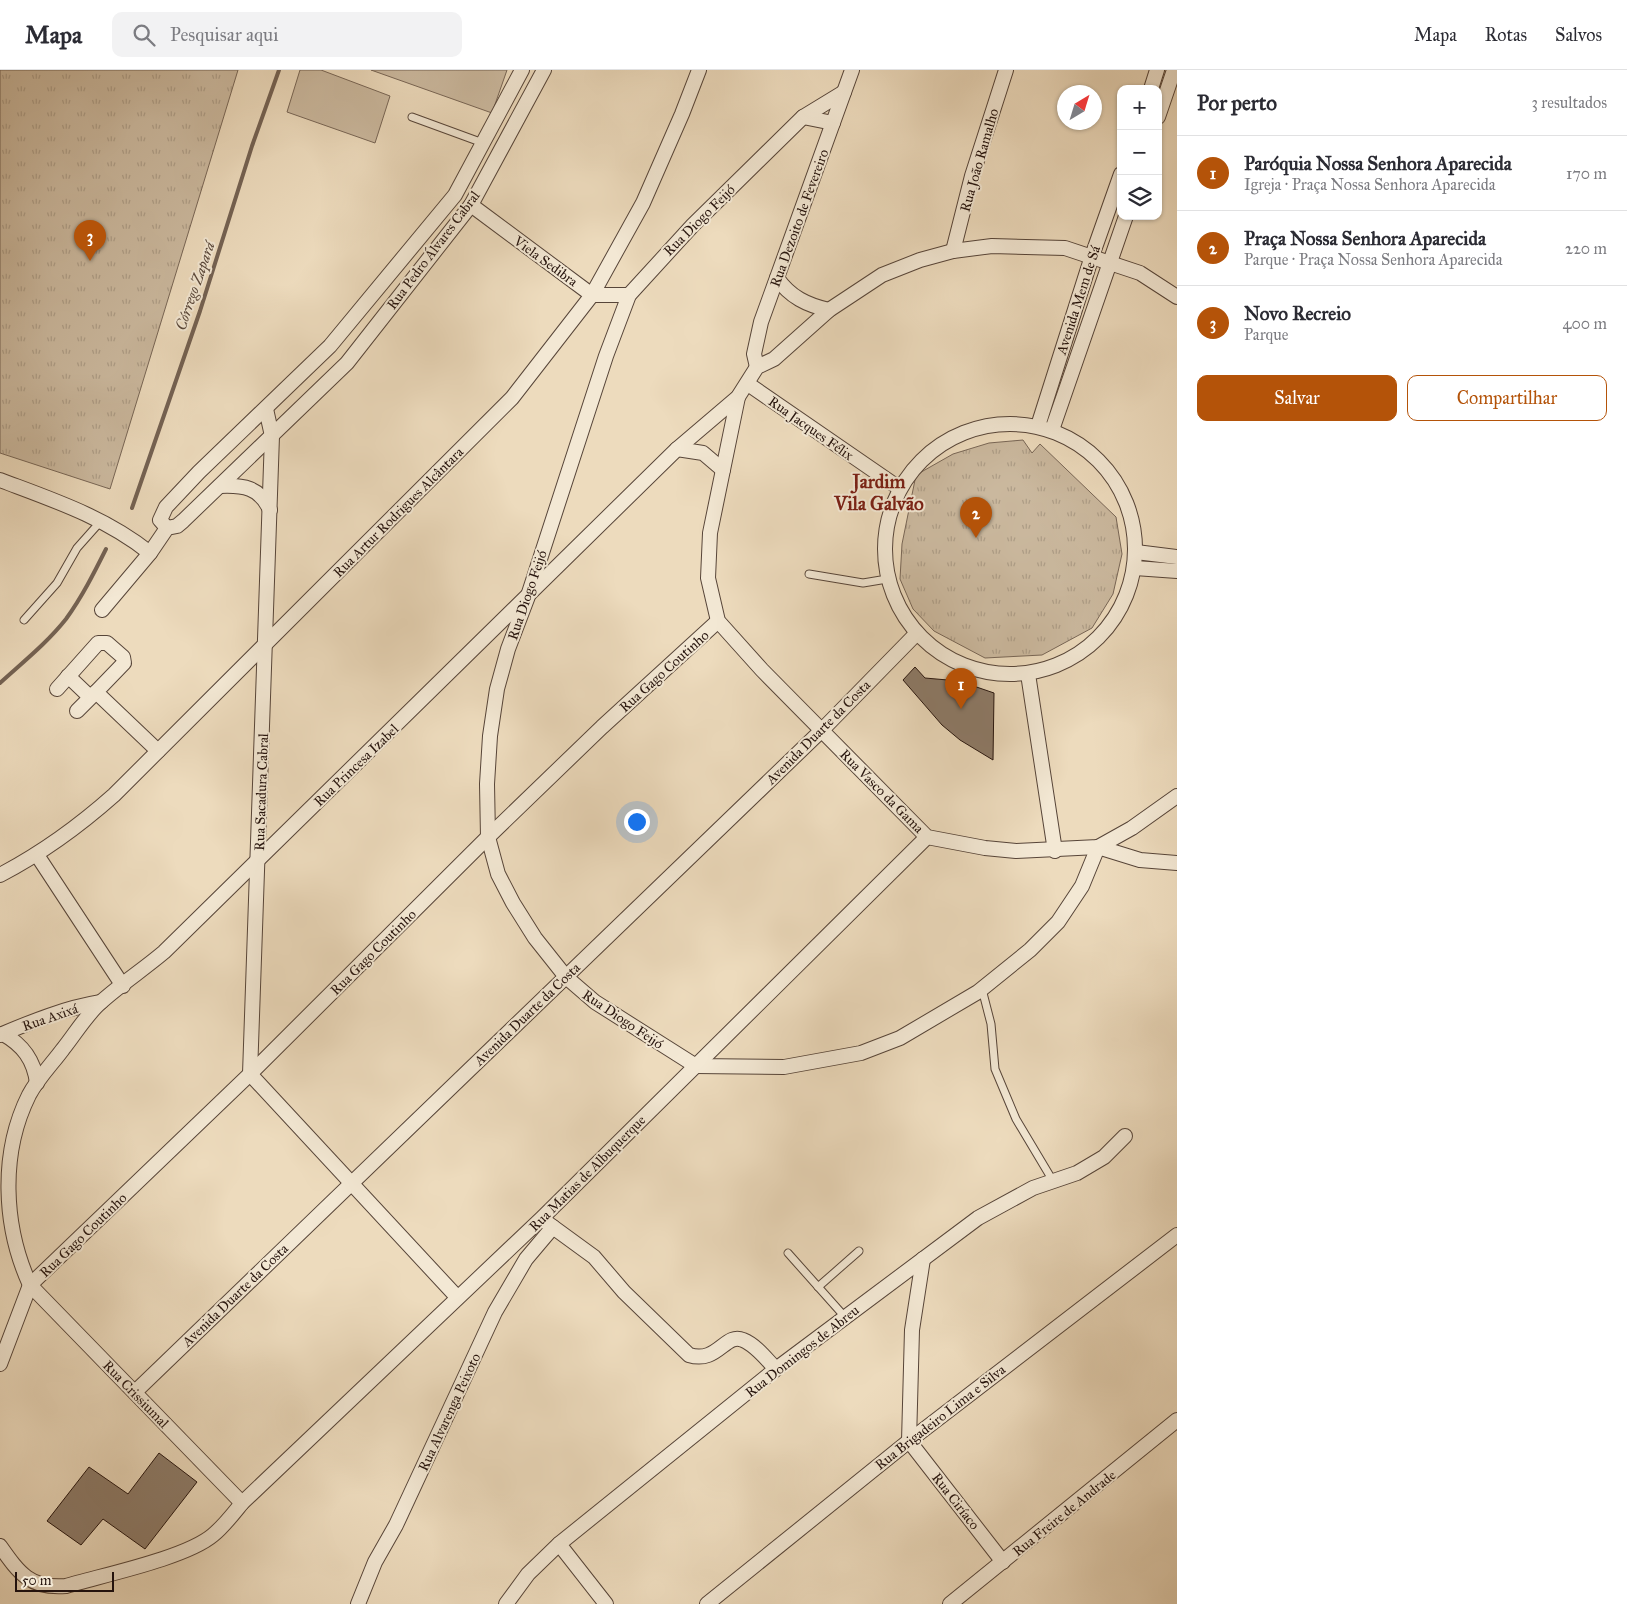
<!DOCTYPE html>
<html lang="pt">
<head>
<meta charset="utf-8">
<style>
  body { margin:0; font-family:"IM FELL Great Primer",serif; background:#f2f2f3; color:#2b2b33 }
  .controls { position:absolute; right:15px; top:15px; display:grid; overflow:hidden; border-radius:10px; box-shadow:0 1px 4px #0004 }
  .controls button { width:45px; height:45px; display:grid; place-items:center; padding:0; border:0; border-bottom:1px solid #e1e1e2; background:#fff; color:#2b2b33; font:25px sans-serif }
  .compass { position:absolute; left:1057px; top:15px; width:45px; height:45px; border-radius:50%; background:#fff; box-shadow:0 1px 4px #0004; rotate:38deg }
  .scale { position:absolute; left:15px; bottom:12px; width:99px; box-sizing:border-box; padding-left:5px; border:2px solid #25130d; border-top:0; font-size:14px; line-height:18px; white-space:nowrap; color:#25130d; -webkit-text-stroke:4px #f3e8d4; paint-order:stroke }
  .you { position:absolute; left:636px; top:751px; width:18px; height:18px; margin:-12px; border:4px solid #fff; border-radius:50%; background:#1a73e8; box-shadow:0 0 0 8px #1a73e833 }
  .badge { display:grid; place-items:center; width:32px; height:32px; border-radius:50%; background:#b45309; color:#fff; font-size:16px; font-weight:700 }
  .pin { position:absolute; translate:-50% -41px; filter:drop-shadow(0 1px 2px #0008) }
  .pin::after { content:''; position:absolute; top:26px; width:18px; height:15px; background:inherit; clip-path:polygon(0 0,100% 0,50% 100%) }
  .list { margin:0; padding:0; list-style:none }
  h2 { display:flex; justify-content:space-between; align-items:center; height:65px; margin:0; padding:0 20px; font-size:21px }
  h2 small { font-size:16px; font-weight:400; color:#7c7c81 }
  .list li { display:grid; grid-template-columns:32px 1fr auto; gap:15px; align-items:center; box-sizing:border-box; height:75px; padding:0 20px; border-top:1px solid #e1e1e2 }
  .list b { display:block; font-size:19px; white-space:nowrap }
  .list p { margin:0; font-size:16px; white-space:nowrap; color:#7c7c81 }
  .list em { font-size:16px; font-style:normal; color:#7c7c81 }
  .actions { display:flex; gap:10px; padding:15px 20px }
  .actions a { flex:1; padding:11px 0; border:1px solid #b45309; border-radius:10px; text-align:center; font-size:18px; color:#b45309 }
  .actions .main { background:#b45309; color:#fff }
  .icon { flex:none; width:28px; height:28px; fill:none; stroke:currentColor; stroke-width:2; stroke-linecap:round; stroke-linejoin:round }
  .map { position:relative; flex:none; width:1177px; height:1534px; overflow:hidden }
  header { display:flex; align-items:center; gap:30px; box-sizing:border-box; height:70px; padding:0 25px; background:#fff; border-bottom:1px solid #e1e1e2 }
  header strong { font-size:24px }
  nav { display:flex; gap:28px; margin-inline-start:auto; font-size:18px }
  .search { width:350px; height:45px; background:#f2f2f3; display:flex; align-items:center; gap:12px; box-sizing:border-box; padding:0 18px; border-radius:10px; color:#7c7c81; font-size:19px }
  main { display:flex }
  aside { flex:1; background:#fff }
  .map>svg:first-child { display:block }
  .park { fill:url(#park-tufts); stroke:#786656 }
  .pitch { fill:#cbb99f; stroke:#786656 }
  .lines { fill:none; stroke-linecap:round; stroke-linejoin:round }
  .stream { stroke:#746253; stroke-width:4 }
  .building { fill:#8d7b69; stroke:#25130d }
  .lane-casing { stroke:#574539; stroke-width:9 }
  .street-casing { stroke:#574539; stroke-width:16 }
  .lane { stroke:#f3e8d4; stroke-width:7 }
  .street { stroke:#f3e8d4; stroke-width:14 }
  .labels { text-anchor:middle; stroke-width:4; stroke-linejoin:round; paint-order:stroke }
  .street-label { font-size:14px; fill:#25130d; stroke:#f3e8d4 }
  .water-label { font-size:15px; font-style:italic; fill:#5a483b; stroke:#f3e8d4 }
  .district-label { font-size:19px; font-weight:bold; fill:#7a1f14; stroke:#f3e8d4 }
</style>
</head>
<body>
<header>
<strong>Mapa</strong>
<div class="search"><svg class="icon" aria-label="search" viewBox="0 0 24 24"><circle cx="10" cy="10" r="6"/><path d="M15 15l6 6"/></svg>Pesquisar aqui</div>
<nav><a>Mapa</a><a>Rotas</a><a>Salvos</a></nav>
</header>
<main>
<div class="map">
<svg width="1177" height="1534" viewBox="0 0 1177 1534">
  <defs>
    <pattern id="park-tufts" width="24" height="20" patternUnits="userSpaceOnUse" patternTransform="scale(1.25)"><rect width="24" height="20" fill="#cbb99f"/><path d="M3 7l-1-3M5 7V3M7 7l1-3M15 17l-1-3M17 17v-4M19 17l1-3" fill="none" stroke="#ae9e88"/></pattern>
  </defs>
  <rect width="100%" height="100%" fill="#eddbbd"/>
  <filter id="stains"><feTurbulence type="fractalNoise" baseFrequency=".004" numOctaves="4"/><feColorMatrix values="0 0 0 0 .2 0 0 0 0 .09 0 0 0 0 .02 0 0 0 .5 -.17"/></filter>
  <radialGradient id="worn" r=".72"><stop offset=".6" stop-color="#630" stop-opacity="0"/><stop offset="1" stop-color="#630" stop-opacity=".3"/></radialGradient>
  <g class="park">
    <polygon points="0,0 238,0 110,419 0,383"/>
    <polygon points="1023,370 1032,383 1040,374 1116,447 1122,484 1113,524 1092,558 1042,585 985,588 934,561 913,539 900,509 902,474 916,405 953,384 989,373"/>
  </g>
  <g class="pitch">
    <polygon points="300,0 321,0 390,26 375,73 287,42"/>
    <polygon points="371,0 507,0 492,43"/>
  </g>
  <g class="lines">
    <g class="stream">
      <polyline points="132,438 200,241 252,76 279,0"/>
      <path d="M 0,613 C 23,592 47,573 66,549 C 82,527 94,503 106,479"/>
    </g>
  </g>
  <g class="building">
    <polygon points="915,597 925,608 959,611 994,623 993,690 960,670 942,655 903,610"/>
    <polygon points="159,1383 197,1412 145,1479 103,1449 81,1475 47,1451 89,1397 128,1424"/>
  </g>
  <g class="lines">
    <defs>
      <g id="lane">
        <polyline points="412,47 483,73"/>
        <polyline points="809,504 863,513 887,509"/>
        <polyline points="24,550 57,513 77,478 101,451"/>
        <polyline points="982,919 991,954 995,999 1016,1049 1053,1111"/>
        <polyline points="788,1183 845,1247"/>
        <polyline points="818,1217 859,1181"/>
      </g>
      <g id="street">
        <polyline points="1151,19 1157,0"/>
        <polyline points="844,22 803,47 693,155 629,225 606,286 527,529 508,579 497,619 490,666 487,714 488,767 498,804 513,833 535,868 566,907 595,932 696,996 784,997 861,983 900,968 978,922 1030,880 1058,852 1082,816 1098,777"/>
        <polyline points="803,47 833,53"/>
        <polyline points="1158,47 1174,0"/>
        <polyline points="471,135 592,225 629,225"/>
        <polyline points="953,181 972,106 1006,0"/>
        <path d="M 777,208 C 790,227 807,235 829,240"/>
        <polyline points="757,297 754,284 761,252 852,0"/>
        <polyline points="748,314 899,418"/>
        <polyline points="738,327 710,463 708,508 718,551 762,600 927,767 985,778 1016,781 1098,777 1132,758 1177,726"/>
        <polyline points="266,339 272,366 250,1004 457,1227"/>
        <circle cx="1010" cy="479" r="125"/>
        <polyline points="1038,356 1092,186 1121,104"/>
        <polyline points="1052,360 1126,146"/>
        <polyline points="677,379 703,383 723,400"/>
        <path d="M 0,410 C 53,430 105,447 150,483"/>
        <path d="M 220,416 C 243,415 260,417 270,440"/>
        <polyline points="167,458 160,450 166,437 199,402 330,276 455,125 522,0"/>
        <polyline points="1136,482 1177,487"/>
        <polyline points="1135,498 1177,501"/>
        <polyline points="102,540 150,483 167,458 177,456 183,451 347,293 471,135 544,0"/>
        <polyline points="1028,604 1055,781"/>
        <polyline points="68,606 90,627"/>
        <polyline points="57,619 98,573 107,573 123,587 124,593 96,622 158,681"/>
        <polyline points="77,641 96,622"/>
        <polyline points="1098,777 1140,790 1177,793"/>
        <polyline points="37,785 123,916"/>
        <path d="M 0,805 C 42,783 78,757 114,725 L 512,328 L 592,225 L 643,133 L 682,44 L 699,0"/>
        <path d="M 3,964 C 23,975 34,990 37,1013"/>
        <path d="M 0,965 C 33,951 65,938 101,932"/>
        <path d="M 546,1152 L 594,1187 L 624,1222 L 689,1285 C 718,1294 725,1262 743,1270 C 756,1275 767,1290 776,1299"/>
        <polyline points="923,1189 912,1260 909,1371 1003,1492"/>
        <polyline points="0,1294 30,1215 250,1004 488,767 602,657 718,551"/>
        <polyline points="135,1322 822,660 917,563"/>
        <path d="M 242,1433 L 30,1215 C 3,1156 0,1083 29,1025 C 38,1008 52,994 63,979 C 75,964 87,944 101,932 C 121,914 144,899 164,882 L 677,379 L 738,327 L 757,297 L 774,289 L 829,240 L 882,205 L 920,190 L 953,181 L 992,176 L 1065,178 L 1140,203 L 1177,227"/>
        <polyline points="559,1474 606,1534"/>
        <path d="M 0,1476 C 19,1503 30,1519 66,1516 C 103,1505 186,1488 213,1465 C 224,1456 233,1444 242,1433 L 542,1148 L 927,767"/>
        <polyline points="358,1534 375,1492 396,1455 495,1242 526,1189 553,1157"/>
        <polyline points="506,1534 528,1504 559,1474 776,1299 978,1148 1033,1118 1077,1103 1104,1087 1125,1066"/>
        <polyline points="707,1534 909,1371 1177,1165"/>
        <polyline points="950,1534 1177,1350"/>
      </g>
    </defs>
    <use href="#lane" class="lane-casing"/>
    <use href="#street" class="street-casing"/>
    <use href="#lane" class="lane"/>
    <use href="#street" class="street"/>
  </g>
  <g class="labels">
    <g class="street-label">
      <text transform="translate(979 90) rotate(-74)" y="5">Rua João Ramalho</text>
      <text transform="translate(799 148) rotate(-70)" y="5">Rua Dezoito de Fevereiro</text>
      <text transform="translate(699 150) rotate(-45)" y="5">Rua Diogo Feijó</text>
      <text transform="translate(433 180) rotate(-53)" y="5">Rua Pedro Álvares Cabral</text>
      <text transform="translate(546 191) rotate(36)" y="5">Viela Sedibra</text>
      <text transform="translate(1078 230) rotate(-72)" y="5">Avenida Mem de Sá</text>
      <text transform="translate(811 358) rotate(35)" y="5">Rua Jacques Félix</text>
      <text transform="translate(398 442) rotate(-45)" y="5">Rua Artur Rodrigues Alcântara</text>
      <text transform="translate(527 525) rotate(-71)" y="5">Rua Diogo Feijó</text>
      <text transform="translate(664 601) rotate(-42)" y="5">Rua Gago Coutinho</text>
      <text transform="translate(818 662) rotate(-45)" y="5">Avenida Duarte da Costa</text>
      <text transform="translate(356 695) rotate(-44)" y="5">Rua Princesa Izabel</text>
      <text transform="translate(882 721) rotate(45)" y="5">Rua Vasco da Gama</text>
      <text transform="translate(261 722) rotate(-88)" y="5">Rua Sacadura Cabral</text>
      <text transform="translate(373 882) rotate(-45)" y="5">Rua Gago Coutinho</text>
      <text transform="translate(527 944) rotate(-44)" y="5">Avenida Duarte da Costa</text>
      <text transform="translate(50 947) rotate(-19)" y="5">Rua Axixá</text>
      <text transform="translate(623 949) rotate(34)" y="5">Rua Diogo Feijó</text>
      <text transform="translate(587 1103) rotate(-45)" y="5">Rua Matias de Albuquerque</text>
      <text transform="translate(83 1165) rotate(-44)" y="5">Rua Gago Coutinho</text>
      <text transform="translate(235 1225) rotate(-44)" y="5">Avenida Duarte da Costa</text>
      <text transform="translate(802 1281) rotate(-38)" y="5">Rua Domingos de Abreu</text>
      <text transform="translate(136 1324) rotate(46)" y="5">Rua Crissiumal</text>
      <text transform="translate(449 1342) rotate(-65)" y="5">Rua Alvarenga Peixoto</text>
      <text transform="translate(940 1347) rotate(-38)" y="5">Rua Brigadeiro Lima e Silva</text>
      <text transform="translate(956 1431) rotate(52)" y="5">Rua Ciríaco</text>
      <text transform="translate(1064 1443) rotate(-39)" y="5">Rua Freire de Andrade</text>
    </g>
    <g class="water-label">
      <text transform="translate(195 216) rotate(-71)" y="5">Córrego Zapará</text>
    </g>
    <g class="district-label">
      <text x="879" y="418">Jardim<tspan x="879" dy="22">Vila Galvão</tspan></text>
    </g>
  </g>
  <rect width="100%" height="100%" filter="url(#stains)"/>
  <rect width="100%" height="100%" fill="url(#worn)"/>
</svg>
<div class="controls">
<button>+</button>
<button>−</button>
<button><svg class="icon" aria-label="layers" viewBox="0 0 24 24"><path d="M12 4l9 5-9 5-9-5zM3 14l9 5 9-5"/></svg></button>
</div>
<svg class="compass" viewBox="-18 -18 36 36"><path d="M0-13l5 13h-10z" fill="#e53935"/><path d="M0 13l5-13h-10z" fill="#7c7c81"/></svg>
<div class="scale">50 m</div>
<div class="you"></div>
<div class="pin badge" style="left:961px;top:639px">1</div>
<div class="pin badge" style="left:976px;top:468px">2</div>
<div class="pin badge" style="left:90px;top:191px">3</div>
</div>
<aside>
<h2>Por perto<small>3 resultados</small></h2>
<ul class="list">
<li><span class="badge">1</span><div><b>Paróquia Nossa Senhora Aparecida</b><p>Igreja · Praça Nossa Senhora Aparecida</p></div><em>170 m</em></li>
<li><span class="badge">2</span><div><b>Praça Nossa Senhora Aparecida</b><p>Parque · Praça Nossa Senhora Aparecida</p></div><em>220 m</em></li>
<li><span class="badge">3</span><div><b>Novo Recreio</b><p>Parque</p></div><em>400 m</em></li>
</ul>
<div class="actions"><a class="main">Salvar</a><a>Compartilhar</a></div>
</aside>
</main>
</body>
</html>
